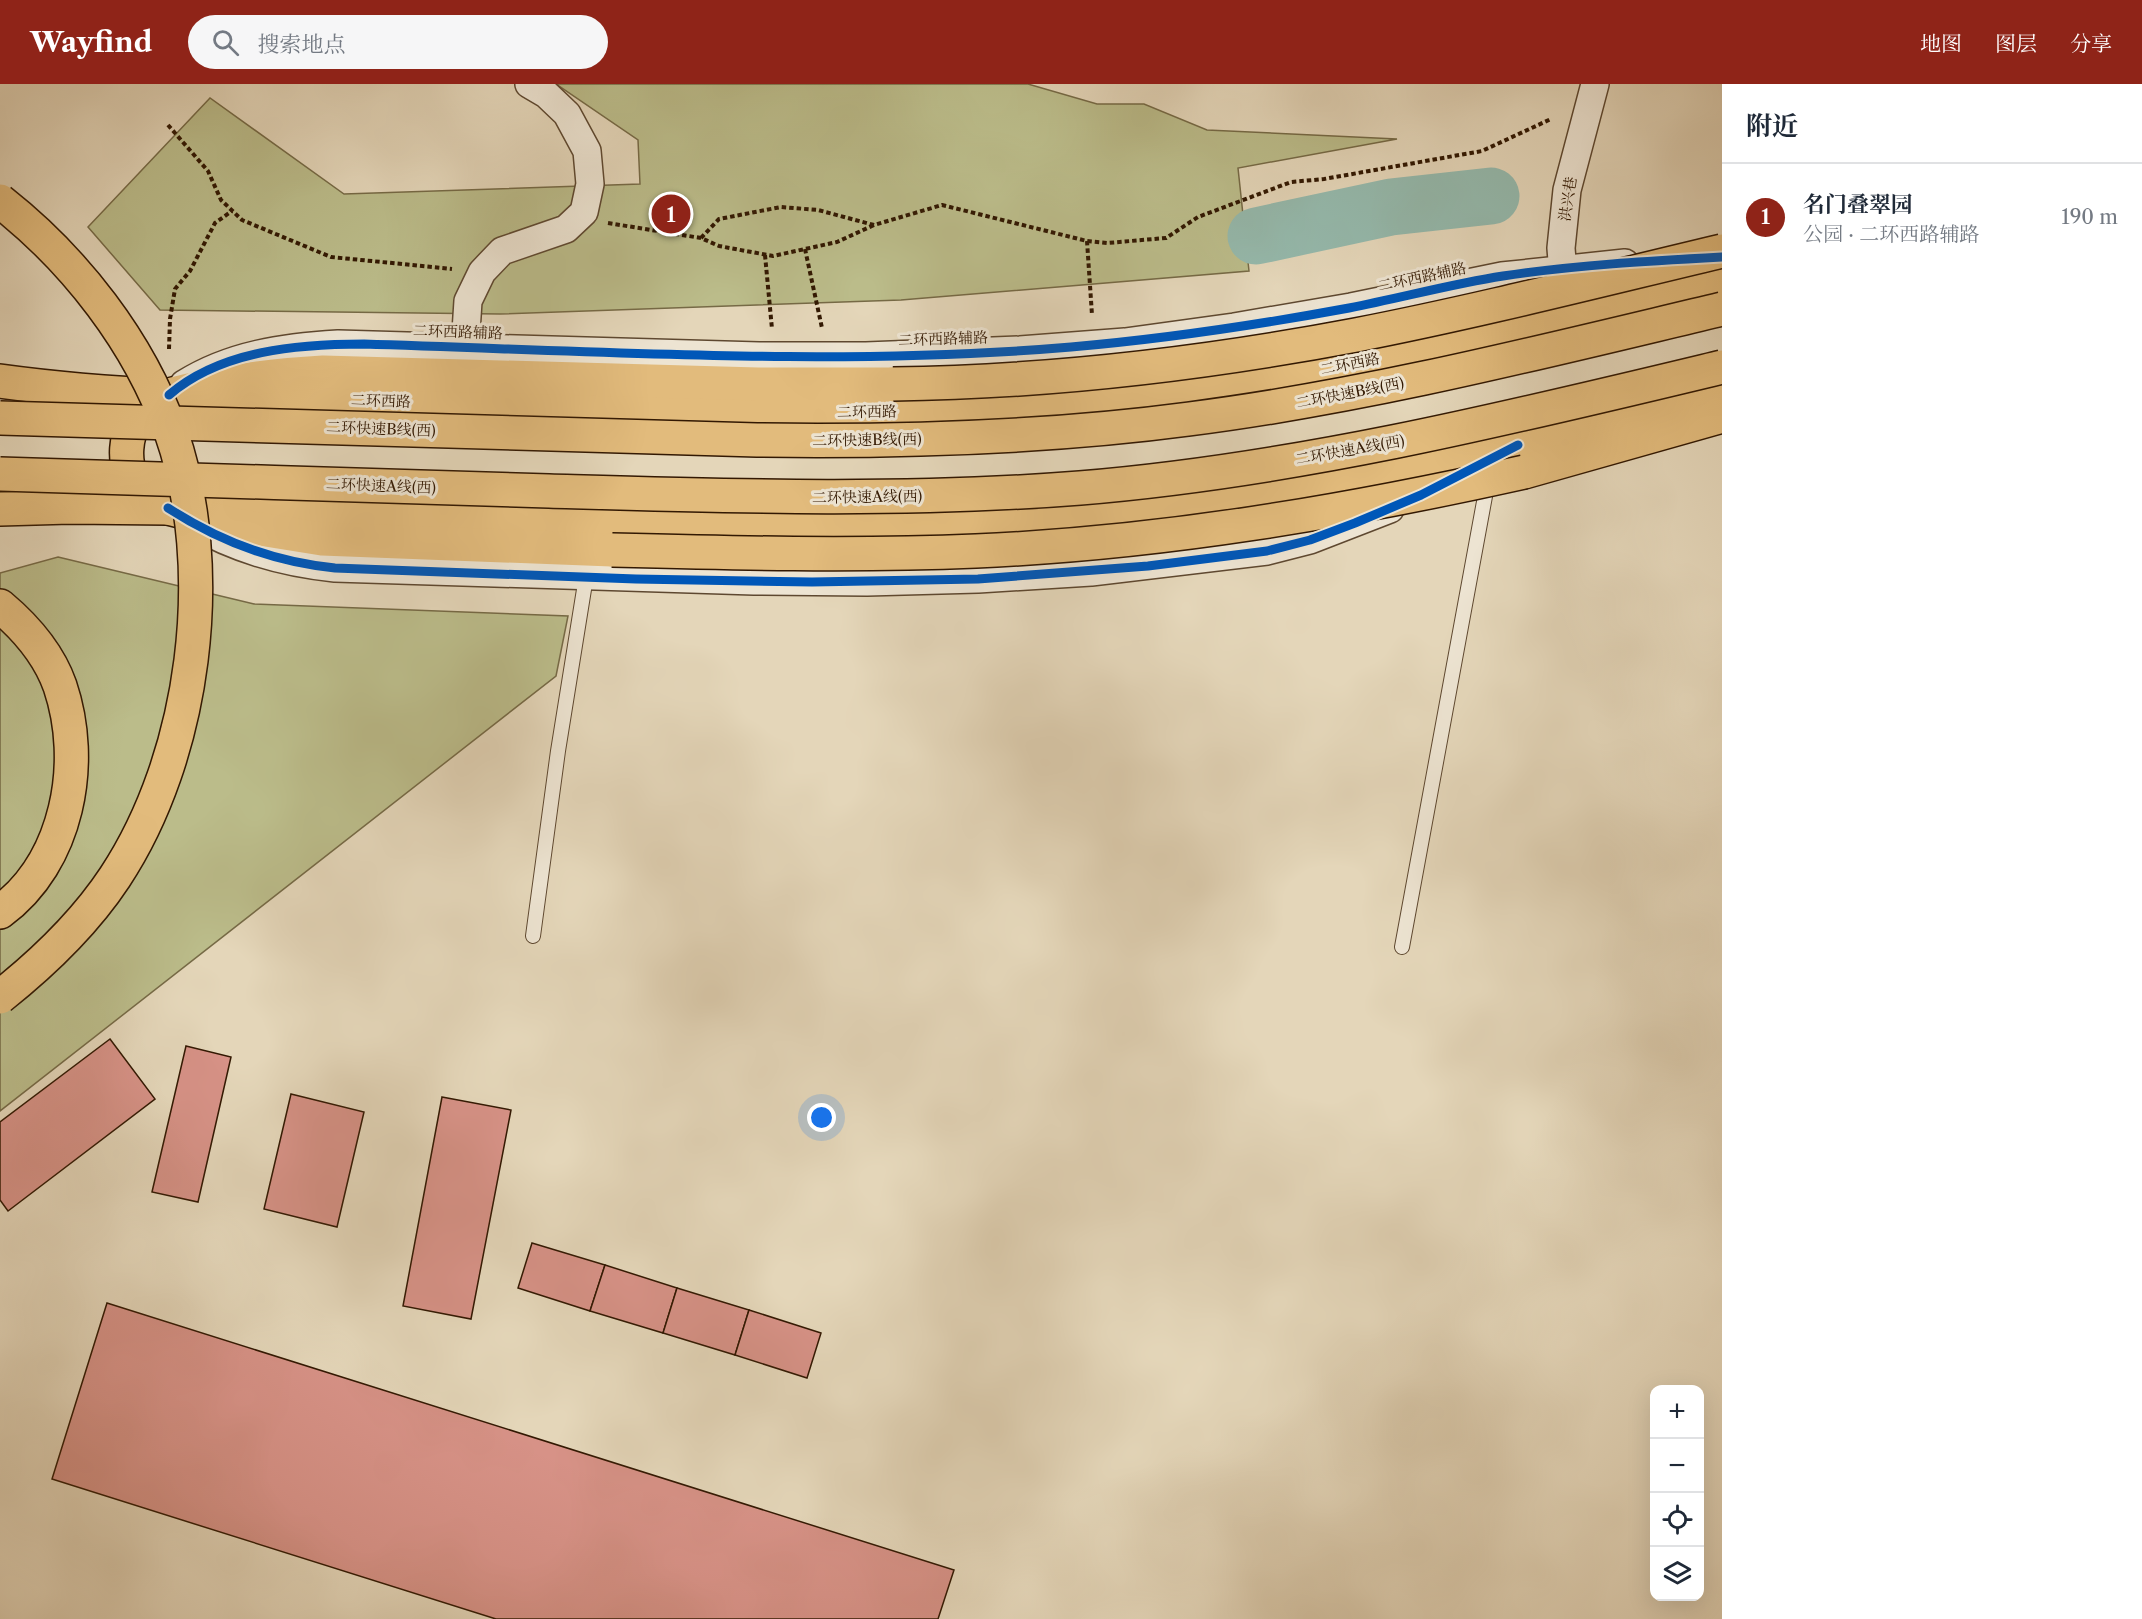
<!DOCTYPE html>
<html lang="zh">
<head>
<meta charset="utf-8">
<style>
  body { margin:0; font-family:"Libre Caslon Text","Noto Serif SC",serif; background:#f6f6f7; color:#1f2937 }
  .controls { position:absolute; right:18px; bottom:18px; display:grid; overflow:hidden; border-radius:12px; box-shadow:0 6px 24px #0002 }
  .controls button { width:54px; height:54px; display:grid; place-items:center; padding:0; border:0; border-bottom:2px solid #e0e1e3; background:#fff; color:#1f2937; font:30px sans-serif }
  .you { position:absolute; left:822px; top:1034px; width:21px; height:21px; margin:-15px; border:4px solid #fff; border-radius:50%; background:#1a73e8; box-shadow:0 0 0 9px #1a73e833 }
  .badge { display:grid; place-items:center; width:39px; height:39px; border-radius:50%; background:#8f2418; color:#fff; font-size:20px; font-weight:700 }
  .pin { position:absolute; translate:-50% -50%; border:3px solid #fff; box-shadow:0 2px 6px #0006 }
  .list { margin:0; padding:0; list-style:none }
  h2 { display:flex; justify-content:space-between; align-items:center; height:78px; margin:0; padding:0 24px; font-size:26px }
  h2 small { font-size:20px; font-weight:400; color:#747a83 }
  .list li { display:grid; grid-template-columns:39px 1fr auto; gap:18px; align-items:center; box-sizing:border-box; height:108px; padding:0 24px; border-top:2px solid #e0e1e3 }
  .list b { display:block; font-size:22px; white-space:nowrap }
  .list p { margin:0; font-size:20px; white-space:nowrap; color:#747a83 }
  .list em { font-size:20px; font-style:normal; color:#747a83 }
  .icon { flex:none; width:33px; height:33px; fill:none; stroke:currentColor; stroke-width:2; stroke-linecap:round; stroke-linejoin:round }
  .map { position:relative; flex:none; width:1722px; height:1535px; overflow:hidden }
  header { display:flex; align-items:center; gap:36px; box-sizing:border-box; height:84px; padding:0 30px; background:#8f2418; color:#fff }
  header strong { font-size:28px }
  nav { display:flex; gap:33px; margin-inline-start:auto; font-size:21px }
  .search { width:420px; height:54px; background:#f6f6f7; display:flex; align-items:center; gap:15px; box-sizing:border-box; padding:0 21px; border-radius:33px; color:#747a83; font-size:22px }
  main { display:flex }
  aside { flex:1; background:#fff }
  .map>svg:first-child { display:block }
  .green { fill:#bbbc8a; stroke:#766a46; stroke-width:1.5 }
  .lines { fill:none; stroke-linecap:round; stroke-linejoin:round }
  .river { stroke:#95b9ac; stroke-width:57 }
  .building { fill:#d79287; stroke:#321802; stroke-width:1.5 }
  .lane-casing { stroke:#5e4830; stroke-width:16 }
  .street-casing { stroke:#5e4830; stroke-width:30 }
  .primary-casing { stroke:#321802; stroke-width:36 }
  .highway-casing { stroke:#321802; stroke-width:36 }
  .path { stroke:#321802; stroke-width:4; stroke-dasharray:4.5 3; stroke-linecap:butt }
  .lane { stroke:#ede4d2; stroke-width:14 }
  .street { stroke:#ede4d2; stroke-width:27 }
  .primary { stroke:#e2bb7c; stroke-width:33 }
  .highway { stroke:#e2bb7c; stroke-width:33 }
  .highway-bridge-casing { stroke:#321802; stroke-width:36; stroke-linecap:butt }
  .highway-bridge { stroke:#e2bb7c; stroke-width:33 }
  .cycleway-casing { stroke:#ede4d2; stroke-width:13 }
  .cycleway { stroke:#0057b8; stroke-width:9 }
  .labels { text-anchor:middle; stroke-width:6; stroke-linejoin:round; paint-order:stroke }
  .street-label { font-size:15px; fill:#321802; stroke:#ede4d2 }
</style>
</head>
<body>
<header>
<strong>Wayfind</strong>
<div class="search"><svg class="icon" aria-label="search" viewBox="0 0 24 24"><circle cx="10" cy="10" r="6"/><path d="M15 15l6 6"/></svg>搜索地点</div>
<nav><a>地图</a><a>图层</a><a>分享</a></nav>
</header>
<main>
<div class="map">
<svg width="1722" height="1535" viewBox="0 0 1722 1535">
  <rect width="100%" height="100%" fill="#e4d6b9"/>
  <filter id="stains"><feTurbulence type="fractalNoise" baseFrequency=".00333" numOctaves="4"/><feColorMatrix values="0 0 0 0 .2 0 0 0 0 .09 0 0 0 0 .02 0 0 0 .5 -.17"/></filter>
  <radialGradient id="worn" r=".72"><stop offset=".6" stop-color="#630" stop-opacity="0"/><stop offset="1" stop-color="#630" stop-opacity=".3"/></radialGradient>
  <g class="green">
    <polygon points="556,0 1028,0 1097,20 1144,20 1207,46 1397,55 1238,84 1249,187 901,216 500,230 160,226 88,143 210,14 344,110 640,100 638,56"/>
    <polygon points="58,473 254,520 568,532 556,592 0,1027 0,489"/>
  </g>
  <g class="lines">
    <polyline class="river" points="1256,152 1391,123 1491,112"/>
  </g>
  <g class="building">
    <polygon points="110,955 155,1015 8,1127 0,1116 0,1038"/>
    <polygon points="186,962 231,973 198,1118 152,1108"/>
    <polygon points="291,1010 364,1028 337,1143 264,1125"/>
    <polygon points="442,1013 511,1026 471,1235 403,1222"/>
    <polygon points="532,1159 605,1181 590,1227 518,1204"/>
    <polygon points="605,1181 677,1204 663,1249 590,1227"/>
    <polygon points="677,1204 749,1226 735,1271 663,1249"/>
    <polygon points="107,1219 954,1486 938,1535 496,1535 52,1395"/>
    <polygon points="749,1226 821,1249 807,1294 735,1271"/>
  </g>
  <g class="lines">
    <defs>
      <g id="lane">
        <polyline points="533,852 558,667 586,493"/>
        <polyline points="1402,863 1488,396"/>
      </g>
      <g id="street">
        <polyline points="1564,202 1561,164 1567,106 1595,0"/>
        <polyline points="465,263 468,217 482,188 502,167 566,145 584,128 590,100 587,67 567,30 546,10 529,0"/>
        <path d="M 184,300 C 230,271 284,263 338,260 L 759,272 L 866,272 L 1020,266 L 1125,258 L 1234,243 L 1351,223 L 1502,192 L 1625,179"/>
        <path d="M 189,438 C 233,464 283,479 335,484 L 754,497 L 867,498 L 978,495 L 1091,488 L 1267,467 L 1310,456 L 1390,425"/>
      </g>
      <g id="primary">
        <path d="M 0,297 C 145,317 298,315 444,319 C 673,326 904,339 1132,314 C 1332,291 1527,242 1722,196"/>
        <path d="M 147,415 C 117,388 121,340 153,317"/>
        <polyline points="0,425 70,423 168,424 756,441 922,441 1031,436 1199,419 1319,401 1449,376 1722,312"/>
      </g>
      <g id="highway">
        <path d="M 169,311 C 219,297 271,291 323,288 L 758,300 L 893,300"/>
        <polyline points="1524,388 1722,332"/>
        <polyline points="168,424 236,441 322,455 612,466"/>
        <path d="M 0,522 C 25,543 49,571 60,602 C 86,679 68,778 0,828"/>
      </g>
    </defs>
    <use href="#lane" class="lane-casing"/>
    <use href="#street" class="street-casing"/>
    <use href="#primary" class="primary-casing"/>
    <use href="#highway" class="highway-casing"/>
    <g class="path">
      <polyline points="168,41 208,87 221,116 242,136 331,173 452,185"/>
      <polyline points="608,139 701,154 719,162 773,172 837,158 874,141"/>
      <polyline points="701,154 719,135 781,123 818,126 874,141 942,121 1087,157 1107,159 1166,154 1198,133 1291,98 1324,95 1482,67 1551,35"/>
      <polyline points="1087,157 1092,231"/>
      <polyline points="805,165 822,244"/>
      <polyline points="765,171 772,245"/>
      <polyline points="169,265 170,235 175,205 190,187 215,139 232,127"/>
    </g>
    <use href="#lane" class="lane"/>
    <use href="#street" class="street"/>
    <use href="#primary" class="primary"/>
    <use href="#highway" class="highway"/>
    <defs>
      <g id="highway-bridge">
        <path d="M 0,117 C 75,176 139,258 171,348 C 219,485 195,672 115,793 C 84,840 44,878 0,913"/>
        <path d="M 893,300 C 1048,298 1203,280 1356,251 C 1479,227 1600,196 1722,167"/>
        <path d="M 0,334 L 757,356 C 901,358 1046,354 1189,335 C 1369,312 1545,267 1722,225"/>
        <path d="M 0,390 C 183,396 366,401 549,407 C 726,412 903,418 1080,404 C 1298,386 1510,334 1722,283"/>
        <path d="M 612,466 C 733,469 855,472 976,467 C 1162,459 1344,428 1524,388"/>
      </g>
    </defs>
    <use href="#highway-bridge" class="highway-bridge-casing"/>
    <use href="#highway-bridge" class="highway-bridge"/>
    <defs>
      <g id="cycleway">
        <path d="M 169,311 C 221,266 299,260 364,260 C 599,267 836,283 1071,263 C 1164,255 1257,241 1349,224 C 1401,214 1451,200 1503,192 C 1576,181 1649,177 1722,173"/>
        <path d="M 168,424 C 219,457 273,478 335,484 L 636,495 L 812,498 L 978,495 L 1148,482 L 1267,467 L 1310,456 L 1355,439 L 1421,411 L 1518,361"/>
      </g>
    </defs>
    <use href="#cycleway" class="cycleway-casing"/>
    <use href="#cycleway" class="cycleway"/>
  </g>
  <g class="labels">
    <g class="street-label">
      <text transform="translate(1568 115) rotate(-81)" y="5">洪兴巷</text>
      <text transform="translate(1422 193) rotate(-12)" y="5">二环西路辅路</text>
      <text transform="translate(458 248) rotate(2)" y="5">二环西路辅路</text>
      <text transform="translate(943 255) rotate(-2)" y="5">二环西路辅路</text>
      <text transform="translate(1350 280) rotate(-11)" y="5">二环西路</text>
      <text transform="translate(1350 309) rotate(-11)" y="5">二环快速B线(西)</text>
      <text transform="translate(381 317) rotate(2)" y="5">二环西路</text>
      <text transform="translate(867 328) rotate(-1)" y="5">二环西路</text>
      <text transform="translate(381 345) rotate(2)" y="5">二环快速B线(西)</text>
      <text transform="translate(867 356) rotate(-1)" y="5">二环快速B线(西)</text>
      <text transform="translate(1350 366) rotate(-10)" y="5">二环快速A线(西)</text>
      <text transform="translate(381 402) rotate(2)" y="5">二环快速A线(西)</text>
      <text transform="translate(867 413) rotate(-1)" y="5">二环快速A线(西)</text>
    </g>
  </g>
  <rect width="100%" height="100%" filter="url(#stains)"/>
  <rect width="100%" height="100%" fill="url(#worn)"/>
</svg>
<div class="controls">
<button>+</button>
<button>−</button>
<button><svg class="icon" aria-label="locate" viewBox="0 0 24 24"><circle cx="12" cy="12" r="6"/><path d="M12 2v4M12 18v4M2 12h4M18 12h4"/></svg></button>
<button><svg class="icon" aria-label="layers" viewBox="0 0 24 24"><path d="M12 4l9 5-9 5-9-5zM3 14l9 5 9-5"/></svg></button>
</div>
<div class="you"></div>
<div class="pin badge" style="left:671px;top:130px">1</div>
</div>
<aside>
<h2>附近<small></small></h2>
<ul class="list">
<li><span class="badge">1</span><div><b>名门叠翠园</b><p>公园 · 二环西路辅路</p></div><em>190 m</em></li>
</ul>
</aside>
</main>
</body>
</html>
